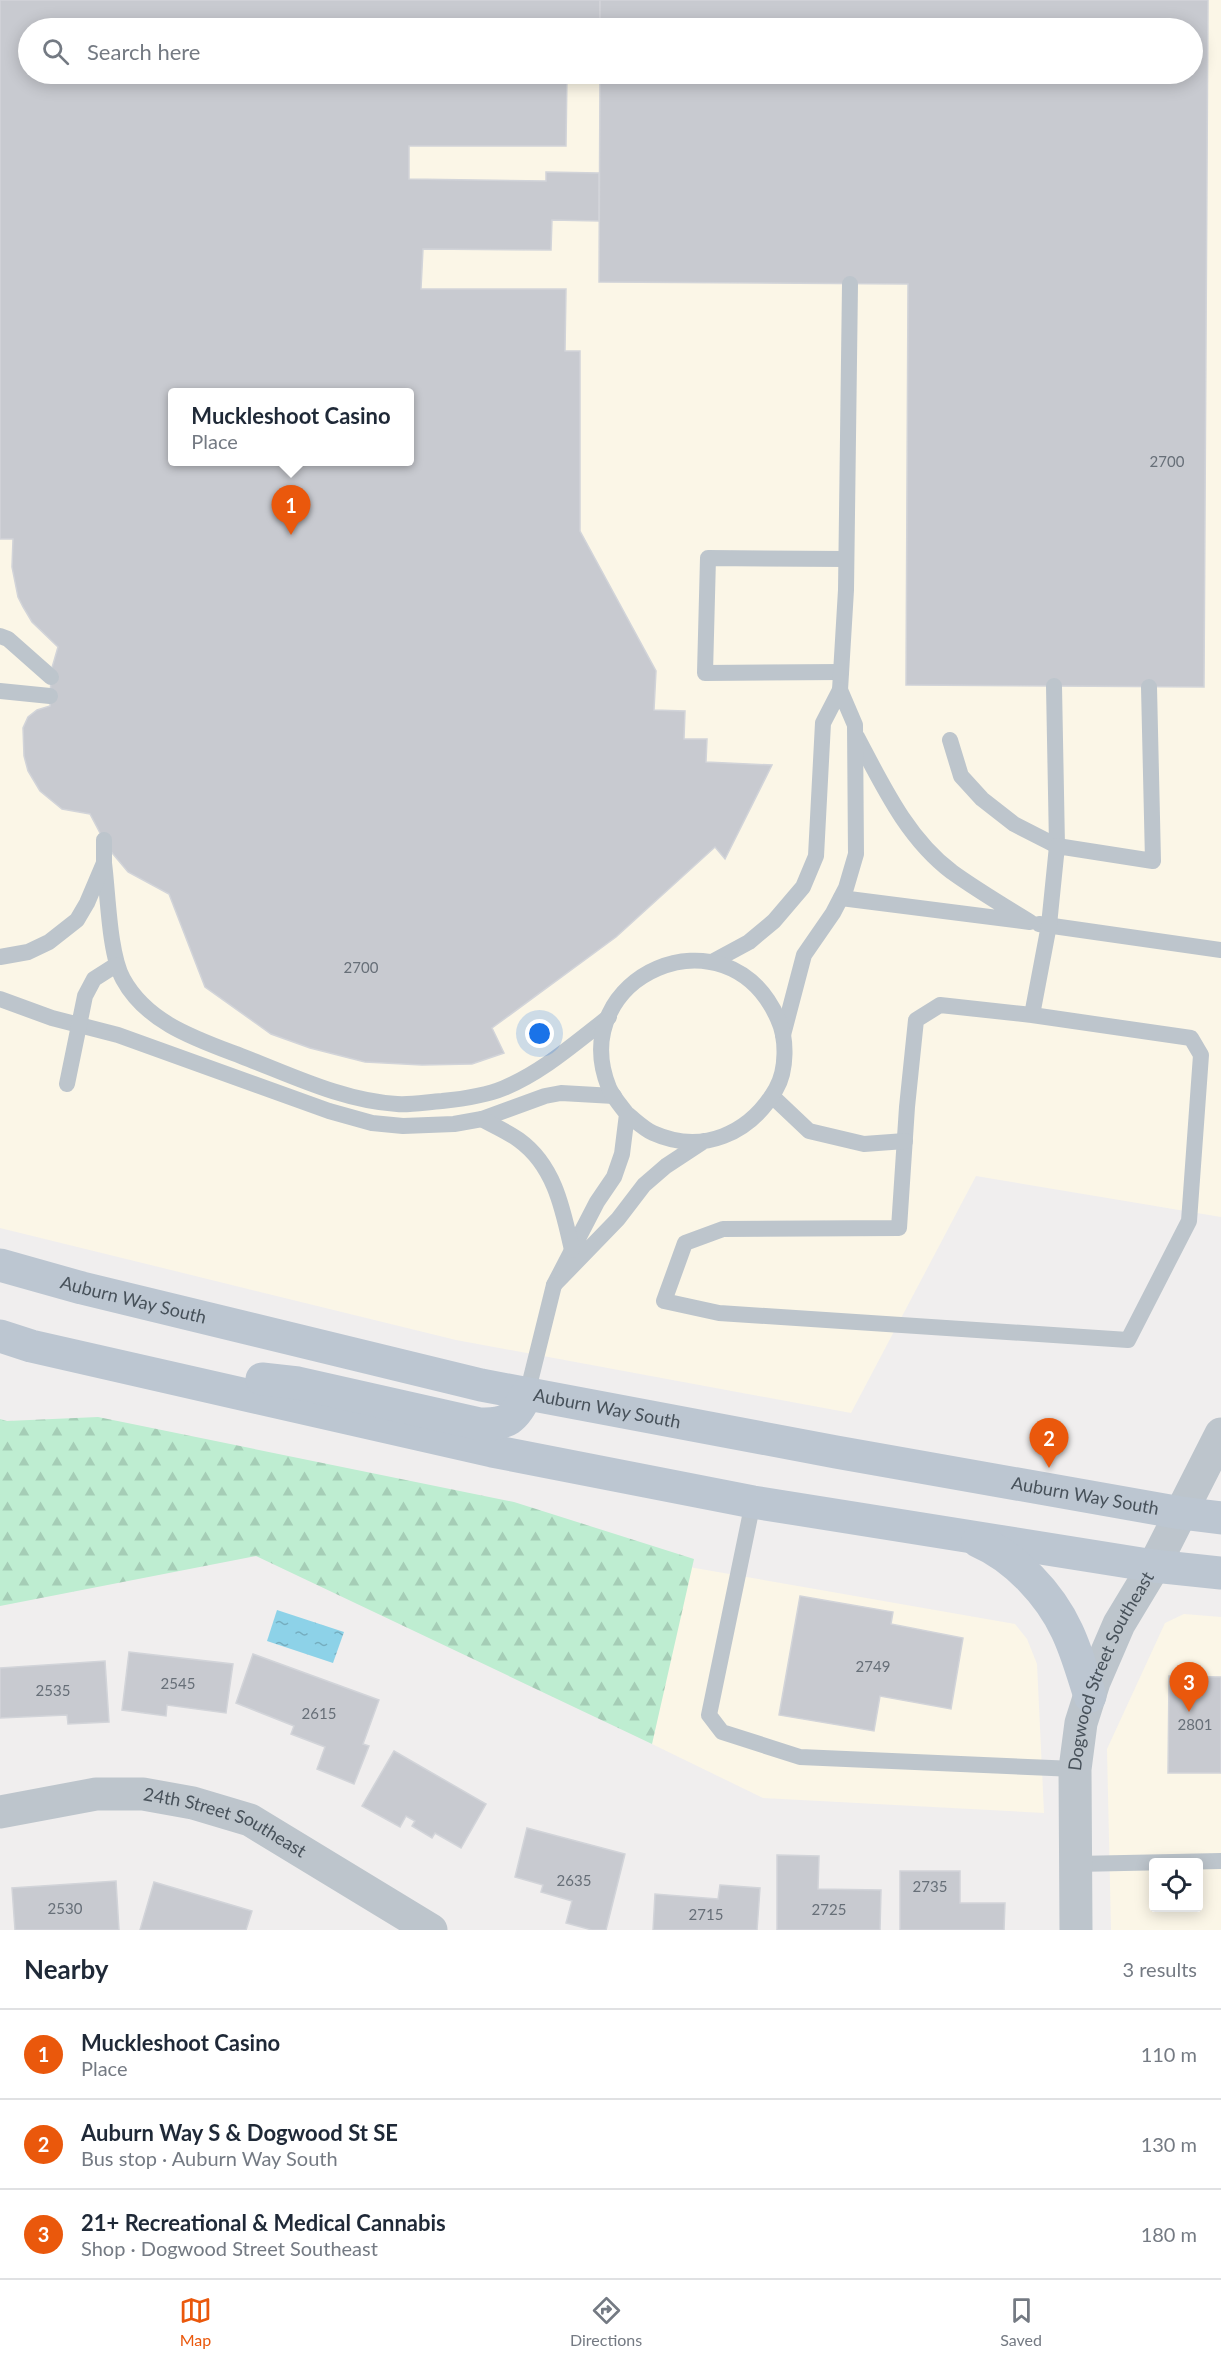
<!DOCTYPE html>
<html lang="en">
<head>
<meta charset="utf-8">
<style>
  body { margin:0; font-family:Lato,sans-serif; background:#f6f6f7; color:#1f2937 }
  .controls { position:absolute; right:18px; bottom:18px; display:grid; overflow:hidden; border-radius:6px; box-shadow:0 3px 15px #0003 }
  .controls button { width:54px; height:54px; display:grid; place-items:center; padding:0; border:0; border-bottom:2px solid #e0e1e3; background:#fff; color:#1f2937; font:30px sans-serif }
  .you { position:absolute; left:540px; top:1034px; width:21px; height:21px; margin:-15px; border:4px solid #fff; border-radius:50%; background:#1a73e8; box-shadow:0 0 0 9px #1a73e833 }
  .badge { display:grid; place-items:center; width:39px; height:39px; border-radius:50%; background:#ea580c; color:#fff; font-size:20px; font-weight:700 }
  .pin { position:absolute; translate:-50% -50px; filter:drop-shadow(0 2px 3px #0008) }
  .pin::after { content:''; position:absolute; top:32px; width:21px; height:18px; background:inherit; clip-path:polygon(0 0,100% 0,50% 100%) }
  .popup { position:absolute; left:168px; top:388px; width:246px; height:78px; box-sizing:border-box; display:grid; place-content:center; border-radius:6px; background:#fff; filter:drop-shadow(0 2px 4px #0005); font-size:20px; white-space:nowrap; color:#747a83 }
  .popup b { font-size:22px; color:#1f2937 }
  .popup::after { content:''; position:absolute; left:50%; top:100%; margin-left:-12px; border:12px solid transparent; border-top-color:#fff }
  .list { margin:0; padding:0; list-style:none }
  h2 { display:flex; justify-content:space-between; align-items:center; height:78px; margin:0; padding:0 24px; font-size:26px }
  h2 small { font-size:20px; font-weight:400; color:#747a83 }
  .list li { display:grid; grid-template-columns:39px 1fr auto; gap:18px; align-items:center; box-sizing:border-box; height:90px; padding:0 24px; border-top:2px solid #e0e1e3 }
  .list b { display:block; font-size:22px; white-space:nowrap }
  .list p { margin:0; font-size:20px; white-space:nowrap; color:#747a83 }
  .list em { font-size:20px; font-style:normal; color:#747a83 }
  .icon { flex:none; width:33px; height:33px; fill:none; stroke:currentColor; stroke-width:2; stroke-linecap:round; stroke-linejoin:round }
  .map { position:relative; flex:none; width:1221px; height:1930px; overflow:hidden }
  .search { position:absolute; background:#fff; box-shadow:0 3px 15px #0003; left:18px; right:18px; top:18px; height:66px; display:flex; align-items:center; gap:15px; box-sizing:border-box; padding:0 21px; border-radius:33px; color:#747a83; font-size:22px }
  .sheet { height:348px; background:#fff }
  nav { display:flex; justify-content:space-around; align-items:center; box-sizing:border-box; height:84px; border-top:2px solid #e0e1e3; background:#fff; font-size:16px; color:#747a83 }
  nav a { display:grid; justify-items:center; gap:3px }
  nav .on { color:#ea580c }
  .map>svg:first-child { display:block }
  .commercial { fill:#fbf6e7; fill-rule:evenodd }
  .forest { fill:url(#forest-firs) }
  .water { fill:url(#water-ripples) }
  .building { fill:#c8cad0; stroke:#d2d4d9; stroke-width:1.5; fill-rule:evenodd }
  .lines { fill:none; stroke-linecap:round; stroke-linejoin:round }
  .service { stroke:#bdc5cc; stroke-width:16 }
  .minor { stroke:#bdc5cc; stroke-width:33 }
  .secondary { stroke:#bcc6d1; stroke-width:33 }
  .labels { text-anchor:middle; stroke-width:5; stroke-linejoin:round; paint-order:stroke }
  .number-label { font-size:15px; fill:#676f78 }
  .street-label { font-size:18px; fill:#47515a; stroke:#fff }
</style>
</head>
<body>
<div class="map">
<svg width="1221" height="1930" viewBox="0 0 1221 1930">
  <defs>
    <pattern id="forest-firs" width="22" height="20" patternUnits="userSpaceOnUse" patternTransform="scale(1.5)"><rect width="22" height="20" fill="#beedd1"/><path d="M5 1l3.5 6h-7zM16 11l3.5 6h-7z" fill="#a5cdb6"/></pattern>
    <pattern id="water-ripples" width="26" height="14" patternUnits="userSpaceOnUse" patternTransform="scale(1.5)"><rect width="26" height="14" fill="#8dd2e8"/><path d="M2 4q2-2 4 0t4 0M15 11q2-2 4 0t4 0" fill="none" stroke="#75adbf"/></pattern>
  </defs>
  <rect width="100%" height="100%" fill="#f0eeee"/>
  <g class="commercial">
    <path d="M 0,0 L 1221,0 L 1221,1217 L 976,1176 L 851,1413 L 456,1340 L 0,1228 ZM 28,28 L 1192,28 L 1192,74 L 28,74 ZM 172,392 L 410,392 L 410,462 L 172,462 Z"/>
    <polygon points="689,1567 1015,1624 1027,1639 1037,1664 1044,1813 763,1798 652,1744"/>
    <path d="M 1184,1614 L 1221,1617 L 1221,1930 L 1111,1930 L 1107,1749 L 1165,1623 ZM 1154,1862 L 1198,1862 L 1198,1908 L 1154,1908 Z"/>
  </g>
  <polygon class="forest" points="98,1417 514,1502 694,1559 652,1744 256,1556 0,1606 0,1419 7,1421"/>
  <polygon class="water" points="277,1610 344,1632 333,1663 267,1641"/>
  <g class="building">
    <path d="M 0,0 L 600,0 L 600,28 L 28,28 L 28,74 L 567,74 L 566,146 L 409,146 L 409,179 L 546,181 L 546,172 L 599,173 L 599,221 L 552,220 L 551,250 L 423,249 L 421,289 L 566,289 L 565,351 L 580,351 L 580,531 L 656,671 L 654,710 L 685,711 L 684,739 L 707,739 L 706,762 L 772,765 L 725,859 L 715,847 L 616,937 L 492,1028 L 504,1053 L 472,1064 L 422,1065 L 365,1062 L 310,1048 L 271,1034 L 205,987 L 169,894 L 128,872 L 108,848 L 90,814 L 62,809 L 40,791 L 28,771 L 24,756 L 23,728 L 28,717 L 37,710 L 50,706 L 51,671 L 58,647 L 32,622 L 23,607 L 18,597 L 12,567 L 13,539 L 0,539 ZM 172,392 L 410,392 L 410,462 L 172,462 Z"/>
    <polygon points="600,0 1208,0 1204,687 906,685 908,284 599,282 600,74 1192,74 1192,28 600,28"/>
    <polygon points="800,1596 893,1612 891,1624 963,1638 951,1709 880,1696 874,1731 779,1715"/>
    <polygon points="129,1652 233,1664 226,1713 167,1705 166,1716 122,1710"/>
    <polygon points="253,1654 379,1700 363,1744 369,1746 354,1784 317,1769 325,1747 291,1734 294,1726 236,1703"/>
    <polygon points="105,1661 109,1722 68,1724 67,1715 0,1718 0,1668"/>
    <polygon points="1169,1676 1221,1677 1221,1773 1168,1773"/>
    <polygon points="394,1751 486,1804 461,1848 435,1833 432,1838 412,1826 415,1821 406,1816 400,1827 362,1806"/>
    <polygon points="527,1828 625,1854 606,1930 592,1930 566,1923 572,1901 541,1892 543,1885 515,1877"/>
    <polygon points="777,1855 819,1856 818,1889 881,1890 880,1930 777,1930"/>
    <polygon points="900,1871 960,1871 960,1903 1005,1903 1004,1930 900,1930"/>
    <polygon points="116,1881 119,1930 15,1930 12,1888"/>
    <polygon points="154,1882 252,1911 246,1930 140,1930"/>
    <polygon points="720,1885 760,1888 757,1930 653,1930 655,1894 718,1899"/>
  </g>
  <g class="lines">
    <g class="service">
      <polyline points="0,636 8,639 51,677"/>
      <polyline points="841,672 705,673 708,558 846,559"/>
      <polyline points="840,690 846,590 850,284"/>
      <polyline points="0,691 50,696"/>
      <polyline points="950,740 961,776 982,799 1014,824 1057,846 1054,686"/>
      <path d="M 104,863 C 108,893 109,954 123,979 C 147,1023 196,1039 241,1056 C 291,1075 343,1101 397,1104 C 411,1105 427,1102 442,1101 C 462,1099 485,1096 504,1088 C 543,1072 576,1042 609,1017"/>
      <path d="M 841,898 L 1030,922 C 1004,906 977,890 952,872 C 907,838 883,786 857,737"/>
      <polyline points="1039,924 1221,950"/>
      <polyline points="0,957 28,952 49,942 77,920 87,903 104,863 104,840"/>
      <polyline points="712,962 749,942 774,921 803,887 816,856 823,723 840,690 855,725 856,854 846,888 833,913 804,955 783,1035"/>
      <polyline points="0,999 52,1018 118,1035 329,1111 372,1123 403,1126 454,1124 482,1119 545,1096 561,1093 614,1096"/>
      <polyline points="1032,1015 940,1005 916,1020 907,1107 899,1228 723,1229 685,1243 664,1301 719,1313 1128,1340 1189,1221 1201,1055 1191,1038 1032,1015 1049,925 1057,846 1153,861 1149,687"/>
      <polyline points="67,1084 85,996 94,979 116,965"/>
      <polyline points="772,1096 809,1131 864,1144 905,1141"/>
      <path d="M 627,1114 C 635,1120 644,1129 653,1133 C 702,1155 750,1134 776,1089 C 787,1070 787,1038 778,1019 C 727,904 564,976 609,1088 C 613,1097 621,1106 627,1114 L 622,1154 L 614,1177 L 597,1202 L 554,1285 L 618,1219 L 644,1185 L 666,1166 L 704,1141"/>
      <path d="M 482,1119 C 494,1126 508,1132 519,1140 C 555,1166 563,1210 572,1250"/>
      <polyline points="527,1394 554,1285"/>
      <polyline points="753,1502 709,1715 722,1732 800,1757 1075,1769"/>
      <polyline points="1076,1864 1221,1861"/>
    </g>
    <g class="minor">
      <path id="s1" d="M 0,1812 L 96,1794 L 143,1794 L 193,1803 L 250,1820 L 431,1930"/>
      <path id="s2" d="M 1076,1930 L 1075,1769 L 1081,1723 L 1094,1682 L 1119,1624 L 1154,1566 L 1221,1434"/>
    </g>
    <g class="secondary">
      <path id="s3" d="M 0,1265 L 82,1288 L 481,1385 L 836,1452 L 1181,1513 L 1221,1518"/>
      <polyline points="0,1336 31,1346 492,1451 753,1502 1154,1566 1221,1573"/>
      <path d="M 262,1379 L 298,1383 L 480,1424 C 508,1425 514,1419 527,1394"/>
      <path d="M 978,1541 C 1015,1557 1050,1594 1067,1631 C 1077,1652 1083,1675 1090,1696"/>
    </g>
  </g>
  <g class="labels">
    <g class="number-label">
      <text x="1167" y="467">2700</text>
      <text x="361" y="973">2700</text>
      <text x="873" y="1672">2749</text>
      <text x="178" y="1689">2545</text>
      <text x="53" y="1696">2535</text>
      <text x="319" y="1719">2615</text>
      <text x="1195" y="1730">2801</text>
      <text x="574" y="1886">2635</text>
      <text x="930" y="1892">2735</text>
      <text x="65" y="1914">2530</text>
      <text x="829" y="1915">2725</text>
      <text x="706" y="1920">2715</text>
    </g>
    <g class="street-label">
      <text dy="6" stroke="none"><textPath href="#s3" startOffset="138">Auburn Way South</textPath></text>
      <text dy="6" stroke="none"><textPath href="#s3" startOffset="624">Auburn Way South</textPath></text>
      <text dy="6" stroke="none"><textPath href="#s3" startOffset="1110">Auburn Way South</textPath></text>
      <text dy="6" stroke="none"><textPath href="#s2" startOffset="266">Dogwood Street Southeast</textPath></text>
      <text dy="6" stroke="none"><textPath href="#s1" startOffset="232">24th Street Southeast</textPath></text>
    </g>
  </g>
</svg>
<div class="controls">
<button><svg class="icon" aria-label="locate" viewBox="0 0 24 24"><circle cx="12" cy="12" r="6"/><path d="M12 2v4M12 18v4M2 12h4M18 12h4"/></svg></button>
</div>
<div class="you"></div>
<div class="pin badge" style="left:291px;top:535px">1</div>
<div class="popup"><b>Muckleshoot Casino</b>Place</div>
<div class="pin badge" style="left:1049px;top:1468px">2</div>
<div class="pin badge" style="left:1189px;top:1712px">3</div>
<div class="search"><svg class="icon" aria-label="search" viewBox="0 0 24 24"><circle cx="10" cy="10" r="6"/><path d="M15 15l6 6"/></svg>Search here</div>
</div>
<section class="sheet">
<h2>Nearby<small>3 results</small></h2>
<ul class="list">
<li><span class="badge">1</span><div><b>Muckleshoot Casino</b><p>Place</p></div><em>110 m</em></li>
<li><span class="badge">2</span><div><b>Auburn Way S &amp; Dogwood St SE</b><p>Bus stop · Auburn Way South</p></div><em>130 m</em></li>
<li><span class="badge">3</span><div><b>21+ Recreational &amp; Medical Cannabis</b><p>Shop · Dogwood Street Southeast</p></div><em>180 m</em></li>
</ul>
</section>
<nav>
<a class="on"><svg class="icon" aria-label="map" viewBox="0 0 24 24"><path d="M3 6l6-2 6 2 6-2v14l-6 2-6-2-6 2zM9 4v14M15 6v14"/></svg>Map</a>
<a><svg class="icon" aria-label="directions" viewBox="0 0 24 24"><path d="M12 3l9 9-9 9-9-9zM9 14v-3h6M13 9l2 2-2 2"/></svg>Directions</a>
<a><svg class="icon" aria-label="saved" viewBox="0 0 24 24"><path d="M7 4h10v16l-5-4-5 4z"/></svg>Saved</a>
</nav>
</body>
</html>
